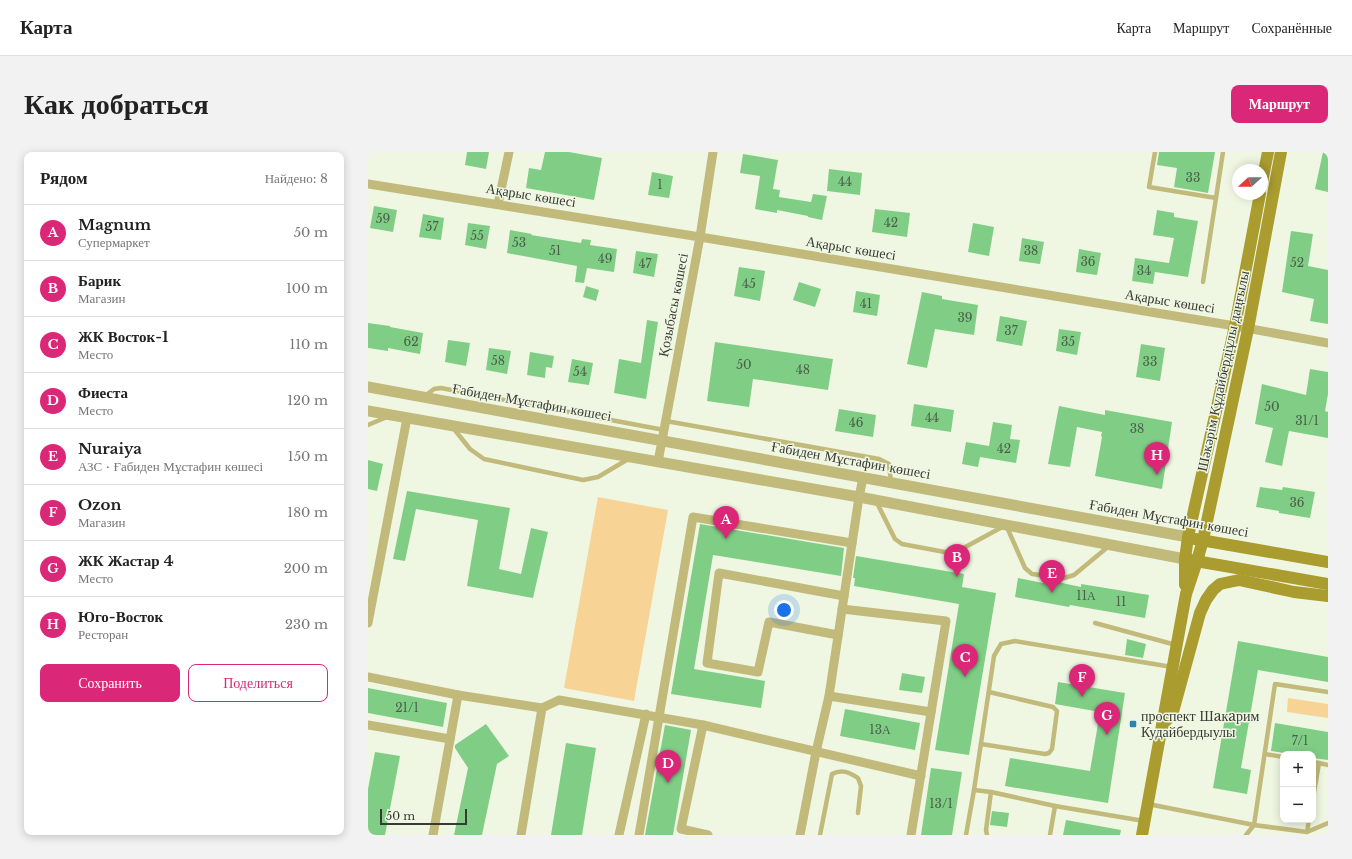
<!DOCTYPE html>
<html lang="ru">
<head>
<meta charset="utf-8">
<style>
  body { margin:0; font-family:"Libre Baskerville",serif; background:#f2f2f2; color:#222 }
  .controls { position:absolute; right:12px; bottom:12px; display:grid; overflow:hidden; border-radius:8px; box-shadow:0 2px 10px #0003 }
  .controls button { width:36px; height:36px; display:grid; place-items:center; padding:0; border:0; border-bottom:1px solid #e0e0e0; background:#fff; color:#222; font:20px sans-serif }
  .compass { position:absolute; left:864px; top:12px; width:36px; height:36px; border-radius:50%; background:#fff; box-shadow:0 2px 10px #0003; rotate:249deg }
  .scale { position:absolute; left:12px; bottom:10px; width:87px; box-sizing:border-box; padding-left:4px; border:2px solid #383b34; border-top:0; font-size:11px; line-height:14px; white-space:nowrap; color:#383b34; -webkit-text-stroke:3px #eff7e3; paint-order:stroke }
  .you { position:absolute; left:416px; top:458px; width:14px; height:14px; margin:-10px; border:3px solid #fff; border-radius:50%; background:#1a73e8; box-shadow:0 0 0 6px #1a73e833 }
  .badge { display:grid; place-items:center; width:26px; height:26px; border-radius:50%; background:#db2777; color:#fff; font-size:13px; font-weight:700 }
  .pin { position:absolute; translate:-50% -33px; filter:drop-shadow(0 1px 2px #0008) }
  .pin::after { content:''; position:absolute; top:21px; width:14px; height:12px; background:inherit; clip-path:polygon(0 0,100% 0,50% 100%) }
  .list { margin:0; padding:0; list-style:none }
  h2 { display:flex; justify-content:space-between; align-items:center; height:52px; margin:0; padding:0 16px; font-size:17px }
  h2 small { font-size:13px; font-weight:400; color:#767676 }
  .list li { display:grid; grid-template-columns:26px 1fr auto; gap:12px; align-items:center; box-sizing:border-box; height:56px; padding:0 16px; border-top:1px solid #e0e0e0 }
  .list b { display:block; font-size:15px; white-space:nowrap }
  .list p { margin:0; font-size:13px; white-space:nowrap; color:#767676 }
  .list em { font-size:13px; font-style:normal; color:#767676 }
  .actions { display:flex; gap:8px; padding:12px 16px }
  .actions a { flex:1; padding:9px 0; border:1px solid #db2777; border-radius:8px; text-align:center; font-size:14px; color:#db2777 }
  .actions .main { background:#db2777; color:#fff }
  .map { position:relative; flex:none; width:960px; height:683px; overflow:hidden; border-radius:8px }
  header { display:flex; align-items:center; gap:24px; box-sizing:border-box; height:56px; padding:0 20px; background:#fff; border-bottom:1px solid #e0e0e0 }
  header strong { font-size:19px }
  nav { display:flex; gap:22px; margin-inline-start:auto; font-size:14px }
  .intro { display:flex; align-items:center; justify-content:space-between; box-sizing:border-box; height:96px; padding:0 24px }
  h1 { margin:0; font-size:28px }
  .button { padding:10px 18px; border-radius:8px; background:#db2777; color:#fff; font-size:14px; font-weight:700 }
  main { display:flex; gap:24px; padding:0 24px }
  aside { flex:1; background:#fff; border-radius:8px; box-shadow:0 2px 10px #0003 }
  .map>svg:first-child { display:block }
  .green { fill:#f8d396 }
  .building { fill:#80ce86 }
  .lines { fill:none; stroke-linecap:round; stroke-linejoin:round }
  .service { stroke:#c2ba7a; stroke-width:4.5 }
  .minor { stroke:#c2ba7a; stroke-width:9 }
  .tertiary { stroke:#c2ba7a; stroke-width:11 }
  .secondary { stroke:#aa9c2e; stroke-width:12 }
  .poi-dot { fill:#2886b2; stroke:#eff7e3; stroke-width:1.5 }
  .labels { text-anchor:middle; stroke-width:3; stroke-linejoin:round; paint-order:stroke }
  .number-label { font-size:12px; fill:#4a6048 }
  .street-label { font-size:14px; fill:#383b34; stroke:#eff7e3 }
  .poi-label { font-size:14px; fill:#383b34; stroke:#eff7e3; text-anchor:start }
</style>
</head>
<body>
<header>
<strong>Карта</strong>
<nav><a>Карта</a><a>Маршрут</a><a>Сохранённые</a></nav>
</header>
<div class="intro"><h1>Как добраться</h1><a class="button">Маршрут</a></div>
<main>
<aside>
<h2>Рядом<small>Найдено: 8</small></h2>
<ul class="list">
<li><span class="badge">A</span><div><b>Magnum</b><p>Супермаркет</p></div><em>50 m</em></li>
<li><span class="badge">B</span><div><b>Барик</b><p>Магазин</p></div><em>100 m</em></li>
<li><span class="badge">C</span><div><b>ЖК Восток-1</b><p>Место</p></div><em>110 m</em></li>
<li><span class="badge">D</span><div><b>Фиеста</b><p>Место</p></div><em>120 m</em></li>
<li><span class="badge">E</span><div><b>Nuraiya</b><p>АЗС · Ғабиден Мұстафин көшесі</p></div><em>150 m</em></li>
<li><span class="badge">F</span><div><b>Ozon</b><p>Магазин</p></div><em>180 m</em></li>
<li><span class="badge">G</span><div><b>ЖК Жастар 4</b><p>Место</p></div><em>200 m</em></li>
<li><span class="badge">H</span><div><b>Юго-Восток</b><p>Ресторан</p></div><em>230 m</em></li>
</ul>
<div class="actions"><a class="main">Сохранить</a><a>Поделиться</a></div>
</aside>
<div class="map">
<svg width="960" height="683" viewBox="0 0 960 683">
  <rect width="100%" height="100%" fill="#eff7e3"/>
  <g class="green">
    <polygon points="230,345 300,358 266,549 196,536"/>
    <polygon points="920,546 960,552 960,566 919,560"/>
  </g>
  <g class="building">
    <polygon points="99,0 121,0 118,17 97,13"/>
    <polygon points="177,0 201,0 234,6 226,48 158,36 161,16 173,18"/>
    <polygon points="791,0 847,0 840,41 806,35 809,16 789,13"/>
    <polygon points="955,0 960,0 960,40 947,37"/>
    <polygon points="375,2 410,8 405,37 412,38 411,45 443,50 445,42 459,44 454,68 440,65 440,64 409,58 409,61 387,57 392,24 372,21"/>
    <polygon points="461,17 494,21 492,43 459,39"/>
    <polygon points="284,20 305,24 301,46 280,43"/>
    <polygon points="6,54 29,58 25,80 2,76"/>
    <polygon points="507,57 542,61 539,85 504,80"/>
    <polygon points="789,58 806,61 806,65 830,69 820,125 787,120 785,132 764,129 767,106 801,111 806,86 785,83"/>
    <polygon points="55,62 76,66 73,88 51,85"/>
    <polygon points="100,71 122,74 118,97 97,93"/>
    <polygon points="605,71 626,75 621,104 600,100"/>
    <polygon points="142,78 164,82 163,83 213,91 214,87 223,88 222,93 249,97 246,120 219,116 216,131 207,130 209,114 139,101"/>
    <polygon points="923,79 945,82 940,114 960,118 960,172 942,169 946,147 914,140"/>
    <polygon points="654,86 676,90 672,112 651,109"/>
    <polygon points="711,97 733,101 729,123 708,120"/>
    <polygon points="268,99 290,102 286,125 265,121"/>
    <polygon points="371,115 397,119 392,149 366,144"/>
    <polygon points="431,130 453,137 447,155 425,148"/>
    <polygon points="218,134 231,138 228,149 215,145"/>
    <polygon points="488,139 512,143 509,164 485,160"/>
    <polygon points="554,140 574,144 574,147 610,153 606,183 567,177 559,216 539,212"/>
    <polygon points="632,164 659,169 654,194 628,189"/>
    <polygon points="279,168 290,170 278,247 246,241 251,207 273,211"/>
    <polygon points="0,171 22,174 22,175 55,181 52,202 20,196 20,199 0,196"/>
    <polygon points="691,177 713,180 709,203 688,199"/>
    <polygon points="80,188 102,191 98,214 77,210"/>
    <polygon points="347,190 465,207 460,238 385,227 381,255 339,249"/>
    <polygon points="773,192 797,196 792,229 768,225"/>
    <polygon points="121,196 143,199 139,222 118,218"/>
    <polygon points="162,200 186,204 184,216 178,215 177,226 159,223"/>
    <polygon points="204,207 225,211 221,233 200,230"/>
    <polygon points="942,217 960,220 960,242 957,259 960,260 960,286 921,279 914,314 897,310 905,276 887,272 894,232 938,243"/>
    <polygon points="546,252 586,258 583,280 543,274"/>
    <polygon points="691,254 737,263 737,258 804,270 794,337 727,324 734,285 733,284 734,280 709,275 702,315 680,312"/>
    <polygon points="471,257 508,263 505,285 467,279"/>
    <polygon points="625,270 644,273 642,287 652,288 648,311 612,305 610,315 594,312 598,290 621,294"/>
    <polygon points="0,308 15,312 9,339 0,337"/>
    <polygon points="892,335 914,338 915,335 947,340 942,366 911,361 911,359 888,355"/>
    <polygon points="39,339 142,356 131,417 153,422 163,376 180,380 165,446 99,434 110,368 48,357 37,409 25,407"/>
    <polygon points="332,372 476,396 473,424 345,403 326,517 397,529 393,556 303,542"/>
    <polygon points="488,404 596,422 594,435 628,441 601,603 567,598 591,452 486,434 487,426 485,426"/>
    <polygon points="650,426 680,432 680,428 713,435 713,432 781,443 777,466 702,453 701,455 647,445"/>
    <polygon points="759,487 778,492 775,506 757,503"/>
    <polygon points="870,489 960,505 960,530 890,518 873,616 883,618 879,642 845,636"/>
    <polygon points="534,521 557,525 554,541 531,538"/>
    <polygon points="690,530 757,541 740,651 637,634 642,606 722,619 732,560 687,552"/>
    <polygon points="0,536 79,551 75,575 0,561"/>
    <polygon points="477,557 552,571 547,598 472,584"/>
    <polygon points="907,571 960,580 960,608 945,606 945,602 923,602 903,599"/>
    <polygon points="118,572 141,604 129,612 114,683 86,683 100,616 87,596 87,593"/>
    <polygon points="297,573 323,578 305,683 277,683"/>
    <polygon points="198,591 228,596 214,683 183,683"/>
    <polygon points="7,600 32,604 17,683 0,683 0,637"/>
    <polygon points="563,616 594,620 584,683 553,683"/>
    <polygon points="624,659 641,661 639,675 622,673"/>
    <polygon points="698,668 753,678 752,683 695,683"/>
  </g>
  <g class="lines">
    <g class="service">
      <polyline points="787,0 781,35 848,46 855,0"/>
      <polyline points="835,130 848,46"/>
      <polyline points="58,243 66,237 73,236 296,278"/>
      <polyline points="298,269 511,307 521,312 523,330"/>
      <polyline points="0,273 19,265"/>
      <polyline points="86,277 102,297 116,307 215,328 230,325 262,306"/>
      <polyline points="508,349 527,387 534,392 582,401 590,399 638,373 657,416 664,422 696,426 706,423 741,394"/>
      <polyline points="727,471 808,493"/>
      <polyline points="613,592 677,602 681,601 684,597 689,559 685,555 621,540"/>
      <polyline points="897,602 915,605"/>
      <polyline points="945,610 951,611 945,646"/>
      <polyline points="951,611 960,613"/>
      <polyline points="606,638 623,640 618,678 619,683"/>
      <polyline points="623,640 687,654"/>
      <polyline points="780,652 886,673 907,532 960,540"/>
      <polyline points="939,680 960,671"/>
      <path d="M 452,683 L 464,622 C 474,617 481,620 490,626 L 493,634 L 490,661"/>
      <polyline points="598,683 606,638 626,504 633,492 647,489 804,515"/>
      <polyline points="682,683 687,654 776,669"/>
      <polyline points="878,683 886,673 939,680 941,668"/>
    </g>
    <g class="minor">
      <polyline points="0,32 332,85 867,174 960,191"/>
      <polyline points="130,52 141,0"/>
      <polyline points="290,310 332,85 345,0"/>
      <polyline points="474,457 578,469 543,683"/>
      <polyline points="0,471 39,266"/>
      <polyline points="470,483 401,470 390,520 339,511 351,421 476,444"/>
      <polyline points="0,525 90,543"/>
      <polyline points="461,544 563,560"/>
      <polyline points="0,573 82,587"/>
      <polyline points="65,683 90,543 174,556 191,548 335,573"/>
      <polyline points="153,683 174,556"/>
      <polyline points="251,683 278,562"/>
      <polyline points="271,683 325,365 484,391"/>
      <polyline points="340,683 313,677 335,573 553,624"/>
      <polyline points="432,683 448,600 461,544 491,345 495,326"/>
    </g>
    <g class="tertiary">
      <polyline points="0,235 820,385"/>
      <polyline points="0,259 491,345 817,407"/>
    </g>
    <g class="secondary">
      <polyline points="894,30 900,0"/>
      <polyline points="827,387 960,410"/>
      <polyline points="822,408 960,432"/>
      <polyline points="817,433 817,407 820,385 867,174 892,42"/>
      <polyline points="794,574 805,560 832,461 838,448 845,438 852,432 871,428 926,440 960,444"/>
      <polyline points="774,683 818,442 829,409 835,388 880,177 913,0"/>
    </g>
  </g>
  <rect class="poi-dot" x="761" y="568" width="8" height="8" rx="2"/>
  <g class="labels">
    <g class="number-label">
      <text x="825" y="30">33</text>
      <text x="477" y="34">44</text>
      <text x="292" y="37">1</text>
      <text x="15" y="71">59</text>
      <text x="523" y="75">42</text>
      <text x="64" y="79">57</text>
      <text x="109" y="88">55</text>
      <text x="151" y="95">53</text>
      <text x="187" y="103">51</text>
      <text x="663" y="103">38</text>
      <text x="237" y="111">49</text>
      <text x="720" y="114">36</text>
      <text x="929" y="115">52</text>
      <text x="277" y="116">47</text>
      <text x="776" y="123">34</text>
      <text x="381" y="136">45</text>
      <text x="498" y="156">41</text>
      <text x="597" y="170">39</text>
      <text x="643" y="183">37</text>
      <text x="43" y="194">62</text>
      <text x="700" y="194">35</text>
      <text x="130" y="213">58</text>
      <text x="782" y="214">33</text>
      <text x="376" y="217">50</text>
      <text x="435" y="222">48</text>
      <text x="212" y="224">54</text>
      <text x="904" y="259">50</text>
      <text x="564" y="270">44</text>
      <text x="939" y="273">31/1</text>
      <text x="488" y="275">46</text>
      <text x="769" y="281">38</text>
      <text x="636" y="301">42</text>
      <text x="929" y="355">36</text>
      <text x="718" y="448">11А</text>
      <text x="753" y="454">11</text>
      <text x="39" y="560">21/1</text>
      <text x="512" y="582">13А</text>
      <text x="932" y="593">7/1</text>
      <text x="573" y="656">13/1</text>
    </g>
    <g class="street-label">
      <text transform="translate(163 43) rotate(9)" y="5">Ақарыс көшесі</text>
      <text transform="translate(483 96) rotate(9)" y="5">Ақарыс көшесі</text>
      <text transform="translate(802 149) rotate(9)" y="5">Ақарыс көшесі</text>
      <text transform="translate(305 153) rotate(-79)" y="5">Қозыбасы көшесі</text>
      <text transform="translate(855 219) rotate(-78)" y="5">Шәкәрім Құдайбердіұлы даңғылы</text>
      <text transform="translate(164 250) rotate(10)" y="5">Ғабиден Мұстафин көшесі</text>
      <text transform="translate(483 308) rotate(10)" y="5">Ғабиден Мұстафин көшесі</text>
      <text transform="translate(801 366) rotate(10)" y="5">Ғабиден Мұстафин көшесі</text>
    </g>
    <g class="poi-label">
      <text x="773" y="569">проспект Шaкaрим<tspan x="773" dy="16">Кудайбердыулы</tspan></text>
    </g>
  </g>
</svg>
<div class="controls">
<button>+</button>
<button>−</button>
</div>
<svg class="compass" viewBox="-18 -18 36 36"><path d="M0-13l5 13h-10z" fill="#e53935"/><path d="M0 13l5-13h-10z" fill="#767676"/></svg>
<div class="scale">50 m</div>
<div class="you"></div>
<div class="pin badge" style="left:358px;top:387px">A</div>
<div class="pin badge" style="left:589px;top:425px">B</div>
<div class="pin badge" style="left:597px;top:525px">C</div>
<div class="pin badge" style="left:300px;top:631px">D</div>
<div class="pin badge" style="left:684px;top:441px">E</div>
<div class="pin badge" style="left:714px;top:545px">F</div>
<div class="pin badge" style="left:739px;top:583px">G</div>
<div class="pin badge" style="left:789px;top:323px">H</div>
</div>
</main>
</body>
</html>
